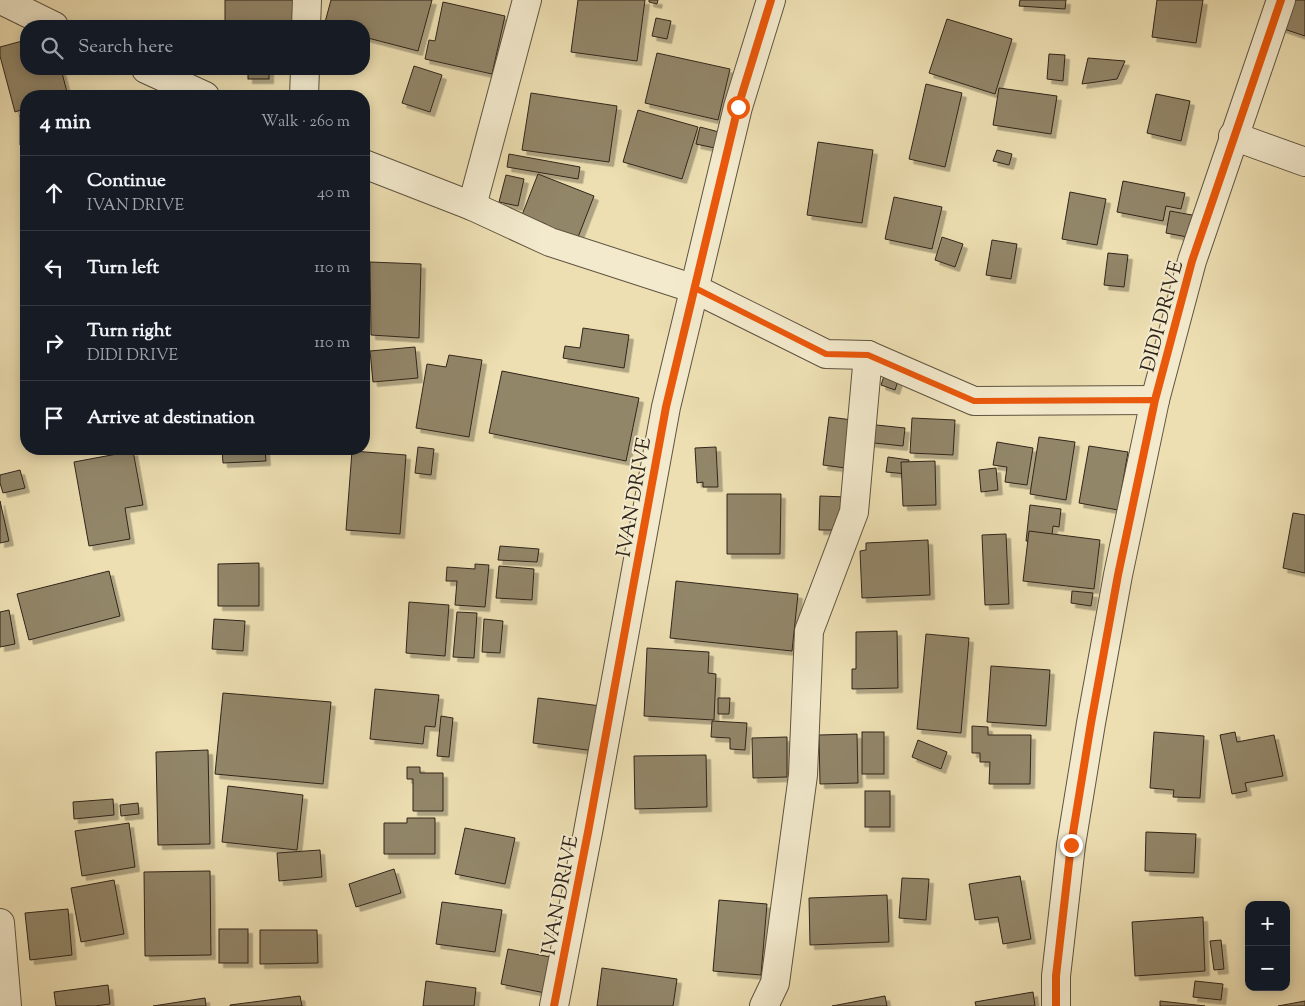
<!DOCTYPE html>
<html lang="en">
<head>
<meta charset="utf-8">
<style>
  body { margin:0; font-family:"Sorts Mill Goudy",serif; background:#242831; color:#f1f3f6 }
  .controls { position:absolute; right:15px; bottom:15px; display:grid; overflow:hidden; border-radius:10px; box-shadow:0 2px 12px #0003 }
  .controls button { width:45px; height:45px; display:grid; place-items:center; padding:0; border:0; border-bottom:1px solid #363941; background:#171b24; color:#f1f3f6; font:25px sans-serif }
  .stop { position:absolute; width:15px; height:15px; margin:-11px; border:4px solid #ea580c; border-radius:50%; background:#fff }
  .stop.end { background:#ea580c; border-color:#fff; box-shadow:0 1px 5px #0008 }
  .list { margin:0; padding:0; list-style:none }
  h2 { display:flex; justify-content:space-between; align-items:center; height:65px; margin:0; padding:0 20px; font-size:21px }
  h2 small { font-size:16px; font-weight:400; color:#9ea1a6 }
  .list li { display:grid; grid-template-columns:32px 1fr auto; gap:15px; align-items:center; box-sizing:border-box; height:75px; padding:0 20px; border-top:1px solid #363941 }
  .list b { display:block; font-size:19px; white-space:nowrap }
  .list p { margin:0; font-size:16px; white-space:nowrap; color:#9ea1a6 }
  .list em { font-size:16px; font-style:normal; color:#9ea1a6 }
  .icon { flex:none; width:28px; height:28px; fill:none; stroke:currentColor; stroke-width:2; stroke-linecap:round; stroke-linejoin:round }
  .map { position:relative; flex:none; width:1305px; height:1006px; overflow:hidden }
  .search { position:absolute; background:#171b24; box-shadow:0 2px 12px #0003; left:20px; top:20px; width:350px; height:55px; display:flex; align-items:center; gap:12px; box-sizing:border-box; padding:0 18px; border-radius:20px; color:#9ea1a6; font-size:19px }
  .panel { position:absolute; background:#171b24; box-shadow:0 2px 12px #0003; left:20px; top:90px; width:350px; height:365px; border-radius:20px }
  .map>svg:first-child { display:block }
  .building { fill:#928669; stroke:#30251a; filter:url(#shadow) }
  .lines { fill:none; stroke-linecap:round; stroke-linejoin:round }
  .minor-casing { stroke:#5f5440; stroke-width:30 }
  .minor { stroke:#f3eacd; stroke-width:28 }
  .cycleway-casing { stroke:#f3eacd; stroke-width:11 }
  .cycleway { stroke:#e8590c; stroke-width:8 }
  .route { stroke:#ea580c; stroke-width:6 }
  .labels { text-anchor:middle; stroke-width:4; stroke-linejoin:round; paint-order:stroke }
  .street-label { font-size:20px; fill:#30251a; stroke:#f3eacd }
</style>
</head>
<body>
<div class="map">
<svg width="1305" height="1006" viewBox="0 0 1305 1006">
  <defs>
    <filter id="shadow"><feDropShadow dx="4.5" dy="4.5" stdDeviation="0" flood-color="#0004"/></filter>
  </defs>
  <rect width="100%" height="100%" fill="#eddfb2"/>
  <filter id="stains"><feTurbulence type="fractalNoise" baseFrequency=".004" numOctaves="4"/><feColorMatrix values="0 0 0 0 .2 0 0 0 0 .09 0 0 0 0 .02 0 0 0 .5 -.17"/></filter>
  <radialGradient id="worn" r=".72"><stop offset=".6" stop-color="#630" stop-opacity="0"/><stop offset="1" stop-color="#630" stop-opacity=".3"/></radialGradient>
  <g class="building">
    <rect x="225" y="0" width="71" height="26"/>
    <polygon points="331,0 432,0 418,51 364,37 364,26 324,26"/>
    <polygon points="578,0 645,0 637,61 571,52"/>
    <polygon points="649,0 658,0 657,4 649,2"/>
    <polygon points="1020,0 1066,0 1065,9 1019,6"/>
    <polygon points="1157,0 1203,0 1196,43 1152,37"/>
    <polygon points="1287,0 1305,0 1305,36 1278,27"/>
    <polygon points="443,2 505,16 492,74 425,59 429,40 435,41"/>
    <polygon points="656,18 671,21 667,39 652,36"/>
    <polygon points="947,19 1012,39 995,94 929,73"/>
    <polygon points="26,40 26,69 61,69 68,96 26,96 26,108 15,112 0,56 0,47"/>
    <polygon points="657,53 730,69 718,120 645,103"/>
    <polygon points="1049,54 1065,55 1063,81 1047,79"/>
    <polygon points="1088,58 1125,61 1117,79 1082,84"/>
    <polygon points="414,66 442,75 430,112 402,103"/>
    <rect x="248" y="69" width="21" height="10"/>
    <polygon points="926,84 962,93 945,167 909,159"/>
    <polygon points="999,88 1057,96 1051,134 993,125"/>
    <polygon points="531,93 617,106 609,162 522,150"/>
    <polygon points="1156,94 1190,101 1181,141 1147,133"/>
    <polygon points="638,110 698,127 682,179 623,162"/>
    <polygon points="26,114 26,145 20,145 20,115"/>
    <polygon points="700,127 719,132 715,148 696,144"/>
    <polygon points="818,142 873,150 862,223 807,215"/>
    <polygon points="997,150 1012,154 1009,165 993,161"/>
    <polygon points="509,154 580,167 578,179 507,167"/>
    <polygon points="538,174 594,196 575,245 543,232 546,224 522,215"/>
    <polygon points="506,175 524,179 518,206 499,202"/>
    <polygon points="1123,181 1185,193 1181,209 1166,206 1163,221 1117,212"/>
    <polygon points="1070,192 1106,199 1097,245 1062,239"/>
    <polygon points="894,197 942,207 932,249 885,239"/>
    <polygon points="1170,211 1203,217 1198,239 1166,233"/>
    <polygon points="942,237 963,244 955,267 935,260"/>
    <polygon points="992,240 1017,244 1011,279 986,275"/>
    <polygon points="1108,253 1128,255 1124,287 1104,285"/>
    <polygon points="370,262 421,264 419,338 371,335"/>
    <polygon points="583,328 629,335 624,368 563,358 565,346 580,348"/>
    <polygon points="415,347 418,378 373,382 370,351"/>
    <polygon points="449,355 482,360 469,437 416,428 427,364 446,367"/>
    <polygon points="886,370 900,375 895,390 881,385"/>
    <polygon points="502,371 639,398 626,461 489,433"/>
    <polygon points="829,417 860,421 853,469 823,465"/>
    <polygon points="912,418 955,420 953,455 910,453"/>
    <polygon points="867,424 905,428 903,446 865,442"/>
    <polygon points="1039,437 1075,442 1066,500 1030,494"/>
    <polygon points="997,442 1033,448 1027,485 1005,482 1007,467 993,465"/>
    <polygon points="1089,446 1128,452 1118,510 1079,503"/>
    <polygon points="418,447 434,449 431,475 415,473"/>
    <polygon points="716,447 718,487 703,487 703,482 697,483 695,448"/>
    <polygon points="222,449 265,449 266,461 223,463"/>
    <polygon points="133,451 143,505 125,508 130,539 89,546 74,462"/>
    <polygon points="352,451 406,455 400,534 346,530"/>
    <polygon points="888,457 909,460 907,474 886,472"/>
    <polygon points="935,461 936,505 903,506 901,462"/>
    <polygon points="996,468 998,490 981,492 979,470"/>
    <polygon points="20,470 25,488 3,493 0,483 0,475"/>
    <polygon points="727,494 781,494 780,554 727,554"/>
    <polygon points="820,496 846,497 845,530 819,530"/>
    <polygon points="0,501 9,541 0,543"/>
    <polygon points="1030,505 1061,509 1059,527 1053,526 1051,544 1026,541"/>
    <polygon points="1293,513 1305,515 1305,573 1283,568"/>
    <polygon points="1029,531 1100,540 1094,589 1023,581"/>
    <polygon points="1006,534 1009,604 985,605 982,535"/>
    <polygon points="928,540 930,595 862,598 860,551 866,550 866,543"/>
    <polygon points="500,546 539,549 537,562 498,560"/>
    <polygon points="259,563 259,606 218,606 218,564"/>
    <polygon points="475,564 489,565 485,607 455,605 457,581 446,581 447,567 475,569"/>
    <polygon points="499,566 534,569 532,600 496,598"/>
    <polygon points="109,571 120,616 29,640 17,594"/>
    <polygon points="676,581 798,594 792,651 670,638"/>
    <polygon points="1072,591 1093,593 1091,606 1071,603"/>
    <polygon points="409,602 449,605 445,656 406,653"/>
    <polygon points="9,610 15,644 0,647 0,612"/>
    <polygon points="457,612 477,613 474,658 453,657"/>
    <polygon points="214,619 245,621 243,651 212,649"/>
    <polygon points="484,619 503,621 500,653 482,652"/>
    <polygon points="897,631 898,688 852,689 852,669 856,669 856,632"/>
    <polygon points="926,634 969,638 961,733 917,729"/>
    <polygon points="647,648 709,652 708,673 716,674 714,720 644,716"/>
    <polygon points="991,666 1050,670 1046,726 987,722"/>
    <polygon points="375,689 439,695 435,727 425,726 423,744 370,739"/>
    <polygon points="223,693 331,702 323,784 215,774"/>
    <polygon points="538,698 601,706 595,751 533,743"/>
    <polygon points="718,698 730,698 729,714 718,714"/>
    <polygon points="441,716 453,718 449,757 437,756"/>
    <polygon points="712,721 747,723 745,750 730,749 730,738 711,737"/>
    <polygon points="972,726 988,727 988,735 1031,735 1030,784 989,784 990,762 980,762 980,753 972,753"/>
    <rect x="862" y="732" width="22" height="42"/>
    <polygon points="1154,732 1204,736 1200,798 1173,797 1174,790 1150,788"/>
    <polygon points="1235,732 1237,742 1274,735 1283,776 1245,783 1247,791 1232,794 1220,735"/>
    <polygon points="857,734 858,783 820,784 819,735"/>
    <polygon points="787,737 787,777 753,778 752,738"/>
    <polygon points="918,740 947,752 941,769 912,757"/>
    <polygon points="208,750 210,844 158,845 156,752"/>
    <polygon points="706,755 707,807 635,809 634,756"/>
    <polygon points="407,767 420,767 420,773 443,773 443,811 413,811 413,779 407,779"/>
    <polygon points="228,786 303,795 297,850 222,842"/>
    <rect x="865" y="791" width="25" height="36"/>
    <polygon points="113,799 114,815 74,819 73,802"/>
    <polygon points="138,803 139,814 121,816 120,805"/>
    <polygon points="407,818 435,818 435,854 384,854 384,823 407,823"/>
    <polygon points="129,823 135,867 82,876 75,831"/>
    <polygon points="465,828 515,838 505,884 455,874"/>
    <polygon points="1146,832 1196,834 1194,873 1145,871"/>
    <polygon points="320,850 322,877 279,881 277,853"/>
    <polygon points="394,869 401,893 356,907 349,884"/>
    <polygon points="210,871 211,955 145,956 144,872"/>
    <polygon points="1020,876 1031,939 1003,944 998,917 975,920 969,884"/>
    <polygon points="902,878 929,879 926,920 899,918"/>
    <polygon points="114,880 124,934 81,942 71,888"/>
    <polygon points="887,895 889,942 810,945 809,898"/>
    <polygon points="719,900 767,904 761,975 713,971"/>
    <polygon points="442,902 502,910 495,952 436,944"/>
    <polygon points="68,909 72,955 30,960 25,913"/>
    <polygon points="1203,917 1205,971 1135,976 1132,922"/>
    <rect x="219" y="929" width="29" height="34"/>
    <polygon points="260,930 317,930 318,963 260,964"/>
    <polygon points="1221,940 1224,969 1214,970 1210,941"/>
    <polygon points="508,949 561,959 555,995 501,984"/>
    <polygon points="602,968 677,979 673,1006 597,1006"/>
    <polygon points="426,981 476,988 474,1006 423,1006"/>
    <polygon points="1195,981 1223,984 1221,1000 1193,997"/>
    <polygon points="108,985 110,1004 95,1006 56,1006 54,992"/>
    <polygon points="1033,992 1035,1006 976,1006 975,1002"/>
    <polygon points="300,996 302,1006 230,1006 230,1005"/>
    <polygon points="885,996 887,1006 832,1006"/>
    <polygon points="205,998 206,1006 153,1006"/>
    <polygon points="1160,1001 1205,1006 1160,1006"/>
    <polygon points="1305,1001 1305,1006 1278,1006"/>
  </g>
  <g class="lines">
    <defs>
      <g id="minor">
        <polyline points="1,0 54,26"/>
        <polyline points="306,26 307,0"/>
        <polyline points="146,69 205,96"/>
        <polyline points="304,96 305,69"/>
        <polyline points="1233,136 1305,162"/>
        <polyline points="364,164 472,206 550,242 695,289 826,354 868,355 974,401 1155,400"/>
        <polyline points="472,206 527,0"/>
        <polyline points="0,923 7,1006"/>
        <polyline points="554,1006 588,832 666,407 738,107 771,0"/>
        <polyline points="764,1006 775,983 803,775 809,631 854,512 868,355"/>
        <polyline points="1056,1006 1056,976 1071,845 1091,723 1118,575 1155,400 1192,261 1281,0"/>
      </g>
    </defs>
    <use href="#minor" class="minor-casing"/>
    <use href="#minor" class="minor"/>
    <defs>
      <g id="cycleway">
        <polyline points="554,1006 588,832 666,407 738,107 771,0"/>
        <polyline points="1056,1006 1056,976 1071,845 1091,723 1118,575 1155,400 1192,261 1281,0"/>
      </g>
    </defs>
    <use href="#cycleway" class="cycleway-casing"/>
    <use href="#cycleway" class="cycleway"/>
  </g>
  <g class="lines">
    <polyline class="route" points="738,107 695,288 826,354 868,355 974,401 1155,400 1118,575 1091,722 1071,845"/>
  </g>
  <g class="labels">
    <g class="street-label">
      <text transform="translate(1161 316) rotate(-75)" y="7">DIDI DRIVE</text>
      <text transform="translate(633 497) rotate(-80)" y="7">IVAN DRIVE</text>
      <text transform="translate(559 895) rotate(-79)" y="7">IVAN DRIVE</text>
    </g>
  </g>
  <rect width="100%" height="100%" filter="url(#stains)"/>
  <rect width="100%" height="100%" fill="url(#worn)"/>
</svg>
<div class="controls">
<button>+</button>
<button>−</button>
</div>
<div class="stop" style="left:738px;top:107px"></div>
<div class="stop end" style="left:1071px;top:845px"></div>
<div class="search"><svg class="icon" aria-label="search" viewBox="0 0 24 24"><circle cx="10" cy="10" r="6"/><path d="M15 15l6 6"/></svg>Search here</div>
<section class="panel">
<h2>4 min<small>Walk · 260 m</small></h2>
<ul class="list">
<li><svg class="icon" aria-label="ahead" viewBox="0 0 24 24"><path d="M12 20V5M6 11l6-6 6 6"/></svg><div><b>Continue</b><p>IVAN DRIVE</p></div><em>40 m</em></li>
<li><svg class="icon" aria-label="left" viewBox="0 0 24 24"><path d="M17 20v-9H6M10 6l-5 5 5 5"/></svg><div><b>Turn left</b></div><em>110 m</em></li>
<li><svg class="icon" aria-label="right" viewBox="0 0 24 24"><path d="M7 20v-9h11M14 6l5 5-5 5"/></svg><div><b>Turn right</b><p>DIDI DRIVE</p></div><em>110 m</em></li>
<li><svg class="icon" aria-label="arrive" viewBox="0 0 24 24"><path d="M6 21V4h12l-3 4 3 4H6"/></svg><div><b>Arrive at destination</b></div></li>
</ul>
</section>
</div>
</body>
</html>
